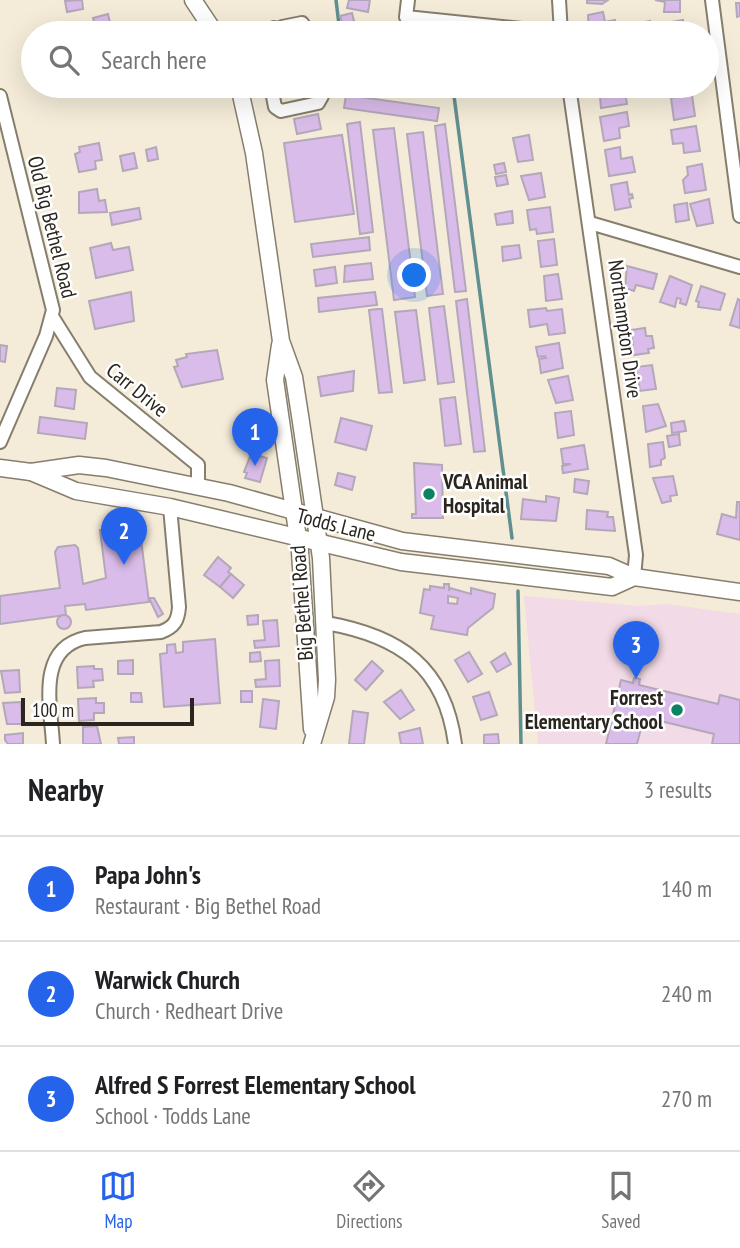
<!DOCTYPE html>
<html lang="en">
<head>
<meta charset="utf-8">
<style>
  body { margin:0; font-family:"PT Sans Narrow",sans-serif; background:#f2f2f2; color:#202124 }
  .scale { position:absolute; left:21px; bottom:18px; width:173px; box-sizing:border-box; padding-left:7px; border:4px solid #2a261f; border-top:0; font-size:19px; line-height:24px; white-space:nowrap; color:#2a261f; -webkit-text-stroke:5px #fff; paint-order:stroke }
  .you { position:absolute; left:415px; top:276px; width:24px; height:24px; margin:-18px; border:5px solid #fff; border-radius:50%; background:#1a73e8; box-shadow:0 0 0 10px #1a73e833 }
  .badge { display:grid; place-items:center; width:46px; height:46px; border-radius:50%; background:#2563eb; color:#fff; font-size:23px; font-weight:700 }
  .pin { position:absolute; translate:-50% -58px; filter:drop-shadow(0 2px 4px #0008) }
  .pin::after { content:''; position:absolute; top:37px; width:24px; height:21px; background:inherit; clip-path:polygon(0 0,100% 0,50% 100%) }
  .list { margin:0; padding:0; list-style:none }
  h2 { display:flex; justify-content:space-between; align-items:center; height:91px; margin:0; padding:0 28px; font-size:30px }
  h2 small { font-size:23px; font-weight:400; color:#757577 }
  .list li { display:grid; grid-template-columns:46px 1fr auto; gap:21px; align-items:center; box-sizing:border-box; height:105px; padding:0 28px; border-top:2px solid #e0e0e0 }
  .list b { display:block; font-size:26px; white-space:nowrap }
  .list p { margin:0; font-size:23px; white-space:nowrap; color:#757577 }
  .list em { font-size:23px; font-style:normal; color:#757577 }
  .icon { flex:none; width:38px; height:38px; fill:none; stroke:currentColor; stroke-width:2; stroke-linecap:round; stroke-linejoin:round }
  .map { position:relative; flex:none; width:740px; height:744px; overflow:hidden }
  .search { position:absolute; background:#fff; box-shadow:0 7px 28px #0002; left:21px; right:21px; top:21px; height:77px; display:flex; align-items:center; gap:18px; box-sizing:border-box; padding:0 24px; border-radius:38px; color:#757577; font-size:26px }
  .sheet { height:406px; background:#fff }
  nav { display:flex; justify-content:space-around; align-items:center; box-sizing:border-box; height:98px; border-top:2px solid #e0e0e0; background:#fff; font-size:19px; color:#757577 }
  nav a { display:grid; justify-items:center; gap:4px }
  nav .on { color:#2563eb }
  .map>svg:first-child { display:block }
  .education { fill:#f2dae6 }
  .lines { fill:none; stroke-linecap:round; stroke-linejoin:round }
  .stream { stroke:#608f90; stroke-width:3.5 }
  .building { fill:#d9bce9; stroke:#b3a8b9; stroke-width:2; fill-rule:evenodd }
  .minor-casing { stroke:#867e6d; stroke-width:16 }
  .major-casing { stroke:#867e6d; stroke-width:19 }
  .minor { stroke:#fff; stroke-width:12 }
  .major { stroke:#fff; stroke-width:16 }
  .poi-dot { fill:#0b8261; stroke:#fff; stroke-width:2.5 }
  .labels { text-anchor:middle; stroke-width:5; stroke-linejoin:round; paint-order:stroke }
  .street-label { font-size:21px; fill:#2a261f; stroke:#fff }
  .poi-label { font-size:21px; font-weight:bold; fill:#2a261f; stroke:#fff; text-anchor:start }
</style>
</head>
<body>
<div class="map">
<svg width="740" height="744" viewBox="0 0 740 744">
  <rect width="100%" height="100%" fill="#f4ebd8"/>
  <polygon class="education" points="524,596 639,606 666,604 740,614 740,744 538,744"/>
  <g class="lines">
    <g class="stream">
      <polyline points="336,0 340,33"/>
      <polyline points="375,86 454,96 512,538"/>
      <polyline points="518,591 521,744"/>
    </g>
  </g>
  <g class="building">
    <polygon points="82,0 83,9 67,12 65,1"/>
    <polygon points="349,0 370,0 368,12 347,8"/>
    <polygon points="587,0 608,0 602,4 587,3"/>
    <polygon points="655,0 680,0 680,12 664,12 665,2"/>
    <polygon points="736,3 740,3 740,16 737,17"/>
    <polygon points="603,12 605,22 615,20 618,33 589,33 588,15"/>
    <polygon points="352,13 354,21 343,25 340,16"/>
    <polygon points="108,14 112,31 97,33 93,18"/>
    <polygon points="683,20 685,33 663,33 662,28 667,27 666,23"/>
    <polygon points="650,21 652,32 640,33 639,23"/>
    <polygon points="79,23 81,33 53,33 52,27"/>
    <polygon points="371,24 377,33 358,33"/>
    <polygon points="491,86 500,86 500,94 490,93"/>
    <polygon points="522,86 538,86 539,92 524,95"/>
    <polygon points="599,86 624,86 627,104 601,108"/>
    <polygon points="691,88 695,116 674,120 671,98 677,97 676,90"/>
    <polygon points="346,95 439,108 437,121 344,108"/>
    <polygon points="627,112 629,126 619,128 620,138 604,141 600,117"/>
    <polygon points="318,114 321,129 297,134 294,119"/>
    <polygon points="360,122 373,232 360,234 347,124"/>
    <polygon points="445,124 466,291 455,292 435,126"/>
    <polygon points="696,126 700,151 684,153 683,143 673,144 671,130"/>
    <polygon points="394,128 415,297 394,300 373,130"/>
    <polygon points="423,132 443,294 427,296 407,134"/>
    <polygon points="342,135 354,214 295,222 284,143"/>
    <polygon points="529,135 533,160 518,162 513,138"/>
    <polygon points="99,143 102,160 95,161 96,169 79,172 75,154 80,152 79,147"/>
    <polygon points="156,147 158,159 148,161 146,150"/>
    <polygon points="620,147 621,159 632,157 635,172 609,176 605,150"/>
    <polygon points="134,153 137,168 123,171 120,156"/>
    <polygon points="504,163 506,172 496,174 494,165"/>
    <polygon points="702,164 706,190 685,193 683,180 688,175 687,167"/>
    <polygon points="541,173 545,197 529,200 521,176"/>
    <polygon points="506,175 508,184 497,186 495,177"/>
    <polygon points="627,182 629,195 632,194 633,198 629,199 631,207 615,210 611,185"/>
    <polygon points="97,189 99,201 105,200 107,212 79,213 79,192"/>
    <polygon points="709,199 713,223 697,226 690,204"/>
    <polygon points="687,203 689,220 676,222 674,205"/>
    <polygon points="550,207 553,232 537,234 536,229 530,230 527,210"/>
    <polygon points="139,208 141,219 112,225 110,213"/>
    <polygon points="512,211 513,223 497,225 495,214"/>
    <polygon points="369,237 370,250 313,257 311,244"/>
    <polygon points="554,239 557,265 541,267 538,241"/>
    <polygon points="111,243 113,250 129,247 133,270 96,278 90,248"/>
    <polygon points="519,245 521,258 503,261 502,247"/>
    <polygon points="371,263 373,279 344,282 345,266"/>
    <polygon points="627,266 657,274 653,289 636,285 634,291 625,288"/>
    <polygon points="335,267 337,283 316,286 314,270"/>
    <polygon points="558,274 562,299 546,301 544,276"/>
    <polygon points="670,276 692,285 686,305 680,303 681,299 677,298 675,307 660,302"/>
    <polygon points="701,286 725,294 720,310 698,307 699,302 696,301"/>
    <polygon points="131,292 134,321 95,329 89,301"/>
    <polygon points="375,292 377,305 319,312 318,298"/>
    <polygon points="467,299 485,451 474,452 456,301"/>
    <polygon points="738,299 740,300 740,328 730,325"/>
    <polygon points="444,306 454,382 438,384 429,308"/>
    <polygon points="546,308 547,311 562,309 565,333 549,335 547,324 530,327 528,310"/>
    <polygon points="377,309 382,309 392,392 379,393 369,310"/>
    <polygon points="416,310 425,380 404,383 395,312"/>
    <polygon points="645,328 646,336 652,336 654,348 648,349 649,353 634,355 631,330"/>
    <polygon points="559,343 563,368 541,373 539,359 546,358 545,356 538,357 536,347"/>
    <polygon points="0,345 7,346 5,362 0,361"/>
    <polygon points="217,350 223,379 182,387 174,367 178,366 176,360 187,357 186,354"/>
    <polygon points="652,365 656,389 640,391 636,367"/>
    <polygon points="354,371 353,391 321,396 318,377"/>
    <polygon points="568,376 573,400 556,403 548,380"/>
    <polygon points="57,388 76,390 74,409 55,406"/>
    <polygon points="455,397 461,444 445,446 440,399"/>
    <polygon points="658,404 666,426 646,432 643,406"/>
    <polygon points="571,411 574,435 558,438 555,413"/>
    <polygon points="40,417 87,423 85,439 38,433"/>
    <polygon points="341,418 372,426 366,450 335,442"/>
    <polygon points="684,421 686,431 672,433 671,423"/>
    <polygon points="679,434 680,445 669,447 667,436"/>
    <polygon points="663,442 665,458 661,460 661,465 650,467 648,444"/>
    <polygon points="584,445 588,469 563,473 562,466 571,464 563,464 561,449"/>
    <polygon points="251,454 267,458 260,482 245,478 247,473 244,472"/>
    <polygon points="414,463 442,465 443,518 412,518 412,514 416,514"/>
    <polygon points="338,473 355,477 352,490 335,485"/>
    <polygon points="673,476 677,495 670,496 671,501 662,503 653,478"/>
    <polygon points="575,479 589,481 587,494 574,492"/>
    <polygon points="546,496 559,498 556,521 521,519 523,499 546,502"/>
    <polygon points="737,502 740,502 740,540 717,534 722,514 736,518"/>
    <polygon points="587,510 608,512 607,517 613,517 615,531 586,529"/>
    <polygon points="133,519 134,525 139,524 149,602 86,610 85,604 65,606 66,615 0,624 0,596 60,588 55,552 58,547 75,545 78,548 83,584 106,578 100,530 106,529 105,523"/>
    <polygon points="218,557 231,568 228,572 231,574 220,587 204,575"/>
    <polygon points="231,574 244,585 233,598 220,587"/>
    <path d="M 444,584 L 449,584 L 449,591 L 450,588 L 471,594 L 471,588 L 495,594 L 493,608 L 468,628 L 467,635 L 431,629 L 434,616 L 420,613 L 424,589 L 430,590 L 430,586 L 444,588 ZM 448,596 L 458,598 L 457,604 L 448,603 Z"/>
    <polygon points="149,598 154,598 163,614 158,617"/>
    <circle cx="64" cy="622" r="7"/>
    <polygon points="258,615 258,624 248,625 247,616"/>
    <polygon points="277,620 279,646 255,648 254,641 265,640 263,621"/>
    <polygon points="215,639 220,703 164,707 160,654 167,653 167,645 175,644 176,653 183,652 183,642"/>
    <polygon points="260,652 261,661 250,662 250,653"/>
    <polygon points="469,652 482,674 468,682 455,660"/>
    <polygon points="505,653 511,664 497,672 491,662"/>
    <polygon points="133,660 133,674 118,674 118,661"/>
    <polygon points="279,660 280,686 256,687 255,680 266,679 265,661"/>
    <polygon points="372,661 383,671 366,690 355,680"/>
    <polygon points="94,666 94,669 102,669 103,680 93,681 94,687 78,688 77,667"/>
    <polygon points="19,670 20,692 5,693 1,671"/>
    <polygon points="634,678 640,679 639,685 718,704 720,695 740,700 740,744 712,744 714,734 644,717 637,744 606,744 621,680 633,683"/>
    <polygon points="401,690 414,710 400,719 384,702"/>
    <rect x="241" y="691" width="11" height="11"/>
    <polygon points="489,692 497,715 481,720 473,697"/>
    <polygon points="131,693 141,693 142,702 131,702"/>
    <polygon points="96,698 96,703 104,703 104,713 94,713 94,720 79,721 78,699"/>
    <polygon points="263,699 279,701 276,729 260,727"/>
    <polygon points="21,702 22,724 7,724 3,703"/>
    <polygon points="353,711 368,713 364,744 349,744"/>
    <polygon points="97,726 101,744 83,744 83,727"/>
    <polygon points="420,728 423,744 401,744 399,733"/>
    <polygon points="23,733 23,744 8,744 5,740 5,735"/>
    <polygon points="498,734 499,744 484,744 484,735"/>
    <polygon points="134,737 134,744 119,744 118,738"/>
  </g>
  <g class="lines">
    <defs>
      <g id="minor">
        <polyline points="408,0 406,17 561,33 559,0"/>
        <polyline points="712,0 740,216"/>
        <polyline points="282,27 302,23 309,33"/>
        <polyline points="263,33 274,28"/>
        <polyline points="271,86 275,107 281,111 318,103 322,96 320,86"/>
        <polyline points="569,86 636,555 634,577"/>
        <polyline points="0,96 53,310 46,336 0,442"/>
        <polyline points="590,223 740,267"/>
        <polyline points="53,318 90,377 198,465 198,486"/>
        <path d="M 326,623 C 400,636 445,667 455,744"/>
        <path d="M 53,744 C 51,707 36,649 85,638 L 161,632 C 174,627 178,621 179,607 L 170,507"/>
      </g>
      <g id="major">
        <polyline points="193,0 215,33"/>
        <polyline points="239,86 254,153 281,341 294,377 301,422 321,558 327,680 326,697 312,744"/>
        <polyline points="280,345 275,380 300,552 312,729"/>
        <polyline points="0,468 31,472 76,491 170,507 401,562 612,587 634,577"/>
        <polyline points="31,472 79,465 106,468 229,493 402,541 609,566 634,577 740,592"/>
      </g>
    </defs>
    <use href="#minor" class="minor-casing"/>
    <use href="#major" class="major-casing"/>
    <use href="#minor" class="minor"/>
    <use href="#major" class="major"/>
  </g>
  <g class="poi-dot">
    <circle cx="429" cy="494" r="7"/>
    <circle cx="677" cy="710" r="7"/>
  </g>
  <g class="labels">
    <g class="street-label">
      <text transform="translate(52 227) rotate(76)" y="7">Old Big Bethel Road</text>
      <text transform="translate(625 329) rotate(82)" y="7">Northampton Drive</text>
      <text transform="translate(137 390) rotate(39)" y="7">Carr Drive</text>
      <text transform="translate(336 525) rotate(14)" y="7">Todds Lane</text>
      <text transform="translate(302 603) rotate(-94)" y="7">Big Bethel Road</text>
    </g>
    <g class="poi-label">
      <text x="443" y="489">VCA Animal<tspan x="443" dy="24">Hospital</tspan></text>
      <text x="663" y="705" text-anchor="end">Forrest<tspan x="663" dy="24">Elementary School</tspan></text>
    </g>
  </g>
</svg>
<div class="scale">100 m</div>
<div class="you"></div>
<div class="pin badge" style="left:255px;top:466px">1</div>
<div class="pin badge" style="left:124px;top:565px">2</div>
<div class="pin badge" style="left:636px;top:679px">3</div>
<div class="search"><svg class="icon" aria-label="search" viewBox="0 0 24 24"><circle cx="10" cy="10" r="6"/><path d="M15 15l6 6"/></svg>Search here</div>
</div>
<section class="sheet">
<h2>Nearby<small>3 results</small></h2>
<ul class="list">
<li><span class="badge">1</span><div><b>Papa John's</b><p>Restaurant · Big Bethel Road</p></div><em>140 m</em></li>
<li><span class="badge">2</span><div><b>Warwick Church</b><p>Church · Redheart Drive</p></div><em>240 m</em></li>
<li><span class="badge">3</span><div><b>Alfred S Forrest Elementary School</b><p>School · Todds Lane</p></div><em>270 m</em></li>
</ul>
</section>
<nav>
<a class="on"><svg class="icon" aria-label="map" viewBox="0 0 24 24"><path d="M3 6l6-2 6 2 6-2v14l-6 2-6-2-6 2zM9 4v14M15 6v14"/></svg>Map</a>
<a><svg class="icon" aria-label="directions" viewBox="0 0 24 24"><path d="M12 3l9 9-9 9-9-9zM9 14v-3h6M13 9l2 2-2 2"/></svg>Directions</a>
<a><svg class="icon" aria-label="saved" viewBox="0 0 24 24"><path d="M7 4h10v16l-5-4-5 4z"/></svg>Saved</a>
</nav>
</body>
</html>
